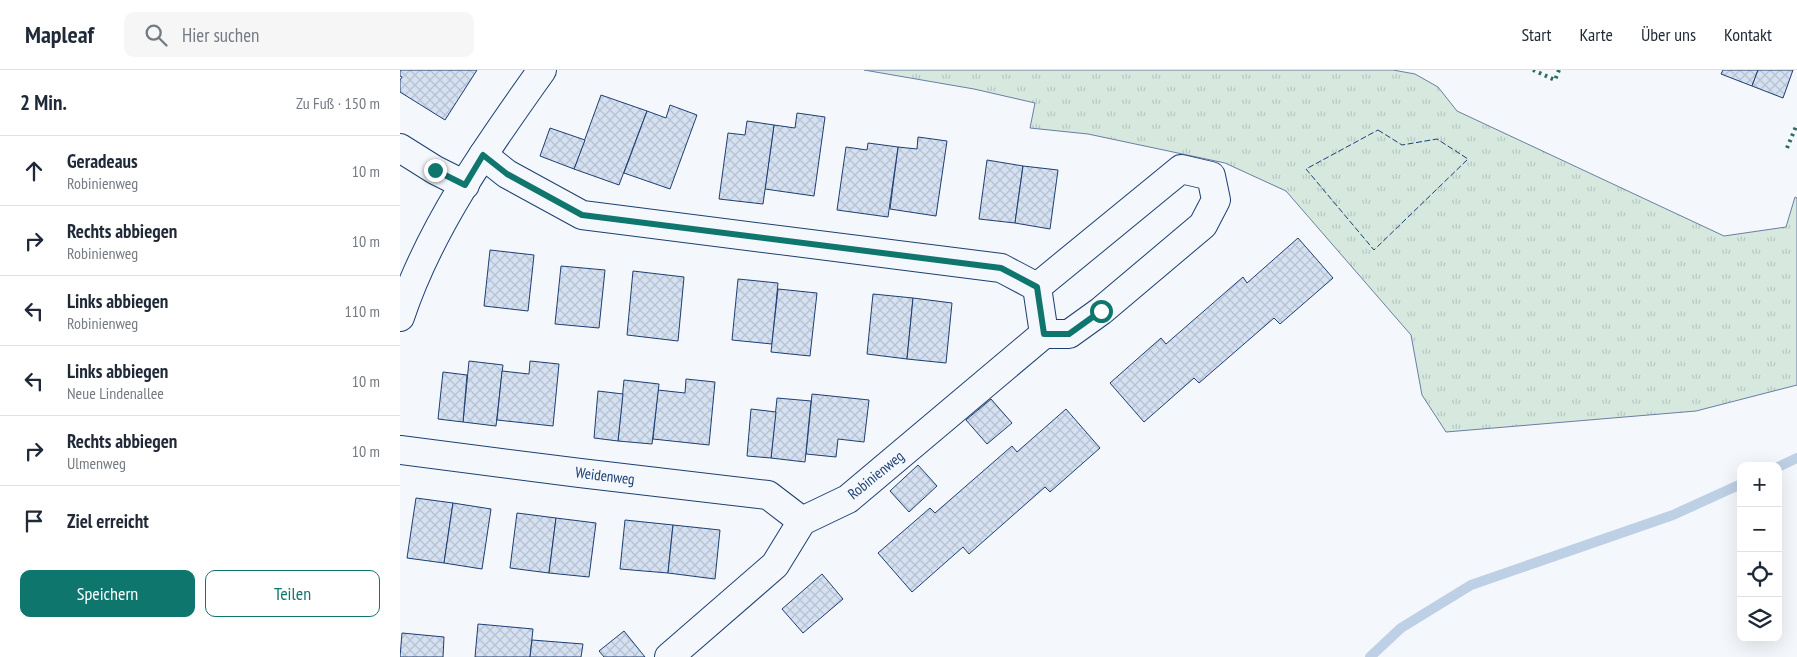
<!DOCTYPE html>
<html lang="de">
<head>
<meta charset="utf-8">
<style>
  body { margin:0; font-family:"PT Sans Narrow",sans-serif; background:#f6f6f7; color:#1f2937 }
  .controls { position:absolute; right:15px; bottom:15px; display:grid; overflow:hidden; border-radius:10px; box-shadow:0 5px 20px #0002 }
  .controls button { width:45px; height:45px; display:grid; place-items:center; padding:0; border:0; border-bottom:1px solid #e0e1e3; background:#fff; color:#1f2937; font:25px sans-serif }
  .stop { position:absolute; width:15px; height:15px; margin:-11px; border:4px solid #0f766e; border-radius:50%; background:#fff }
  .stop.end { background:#0f766e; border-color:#fff; box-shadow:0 1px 5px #0008 }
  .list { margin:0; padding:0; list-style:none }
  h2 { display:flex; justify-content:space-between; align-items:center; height:65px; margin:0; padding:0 20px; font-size:21px }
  h2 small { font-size:16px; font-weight:400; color:#747a83 }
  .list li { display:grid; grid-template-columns:32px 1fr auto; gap:15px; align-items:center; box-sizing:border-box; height:70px; padding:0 20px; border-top:1px solid #e0e1e3 }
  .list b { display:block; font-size:19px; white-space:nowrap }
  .list p { margin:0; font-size:16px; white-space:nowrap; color:#747a83 }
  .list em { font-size:16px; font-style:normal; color:#747a83 }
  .actions { display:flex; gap:10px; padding:15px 20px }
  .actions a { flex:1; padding:11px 0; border:1px solid #0f766e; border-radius:10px; text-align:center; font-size:18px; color:#0f766e }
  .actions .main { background:#0f766e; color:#fff }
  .icon { flex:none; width:28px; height:28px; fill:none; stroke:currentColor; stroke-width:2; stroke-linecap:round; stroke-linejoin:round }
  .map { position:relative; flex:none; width:1397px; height:587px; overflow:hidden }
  header { display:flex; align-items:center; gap:30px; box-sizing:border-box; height:70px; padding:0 25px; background:#fff; border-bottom:1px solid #e0e1e3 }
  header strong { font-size:24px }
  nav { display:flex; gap:28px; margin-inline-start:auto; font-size:18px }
  .search { width:350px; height:45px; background:#f6f6f7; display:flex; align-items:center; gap:12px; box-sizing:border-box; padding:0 18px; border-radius:10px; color:#747a83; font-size:19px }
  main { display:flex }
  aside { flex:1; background:#fff }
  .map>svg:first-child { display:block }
  .grass { fill:url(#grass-tufts); stroke:#687fa3 }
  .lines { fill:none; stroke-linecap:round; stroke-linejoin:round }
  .stream { stroke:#bed0e5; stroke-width:10 }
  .building { fill:url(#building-cross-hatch); stroke:#1d3f73 }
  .minor-casing { stroke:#1d3f73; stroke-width:30 }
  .minor { stroke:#f4f7fb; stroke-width:28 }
  .hedge { stroke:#2c6c60; stroke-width:4; stroke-dasharray:2.5 4; stroke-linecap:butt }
  .fence { stroke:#1d3f73; stroke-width:1; stroke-dasharray:6 2.5; stroke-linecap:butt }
  .route { stroke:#0f766e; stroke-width:6 }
  .labels { text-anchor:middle; stroke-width:4; stroke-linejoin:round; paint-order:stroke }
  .street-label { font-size:15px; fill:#1d3f73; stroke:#f4f7fb }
</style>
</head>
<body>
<header>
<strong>Mapleaf</strong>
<div class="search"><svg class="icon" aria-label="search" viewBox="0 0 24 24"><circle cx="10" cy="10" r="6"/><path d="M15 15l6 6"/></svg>Hier suchen</div>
<nav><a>Start</a><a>Karte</a><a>Über uns</a><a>Kontakt</a></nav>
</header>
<main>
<aside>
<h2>2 Min.<small>Zu Fuß · 150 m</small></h2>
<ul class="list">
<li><svg class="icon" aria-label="ahead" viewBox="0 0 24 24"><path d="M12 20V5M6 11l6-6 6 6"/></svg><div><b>Geradeaus</b><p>Robinienweg</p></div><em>10 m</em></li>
<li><svg class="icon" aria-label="right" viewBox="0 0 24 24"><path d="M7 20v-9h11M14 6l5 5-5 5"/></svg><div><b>Rechts abbiegen</b><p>Robinienweg</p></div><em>10 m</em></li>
<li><svg class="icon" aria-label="left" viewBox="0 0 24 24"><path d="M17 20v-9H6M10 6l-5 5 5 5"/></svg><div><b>Links abbiegen</b><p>Robinienweg</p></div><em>110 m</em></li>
<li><svg class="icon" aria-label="left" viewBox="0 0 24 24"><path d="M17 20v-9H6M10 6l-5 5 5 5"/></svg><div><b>Links abbiegen</b><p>Neue Lindenallee</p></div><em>10 m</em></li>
<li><svg class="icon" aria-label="right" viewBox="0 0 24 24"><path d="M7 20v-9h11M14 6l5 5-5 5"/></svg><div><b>Rechts abbiegen</b><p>Ulmenweg</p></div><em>10 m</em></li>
<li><svg class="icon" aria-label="arrive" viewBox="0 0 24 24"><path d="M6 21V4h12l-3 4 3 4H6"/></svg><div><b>Ziel erreicht</b></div></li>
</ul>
<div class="actions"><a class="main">Speichern</a><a>Teilen</a></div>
</aside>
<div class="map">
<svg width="1397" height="587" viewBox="0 0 1397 587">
  <defs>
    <pattern id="grass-tufts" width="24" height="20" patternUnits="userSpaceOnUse" patternTransform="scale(1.25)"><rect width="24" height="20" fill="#d7e8df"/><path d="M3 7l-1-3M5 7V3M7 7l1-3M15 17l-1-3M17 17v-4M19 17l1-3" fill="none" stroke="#b8c8c3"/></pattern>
    <pattern id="building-cross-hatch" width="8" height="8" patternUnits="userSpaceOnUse" patternTransform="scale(1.25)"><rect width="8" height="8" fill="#d5e0f0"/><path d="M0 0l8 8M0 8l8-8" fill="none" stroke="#b6c1d1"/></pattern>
  </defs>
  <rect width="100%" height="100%" fill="#f4f7fb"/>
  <polygon class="grass" points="464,0 993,0 1015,4 1038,17 1057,41 1324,166 1386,157 1395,127 1397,128 1397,315 1296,341 1046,362 1022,325 1011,265 886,121 825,93 688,64 630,58 635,33 574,19"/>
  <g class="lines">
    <g class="stream">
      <polyline points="1378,397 1397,388"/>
      <polyline points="970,587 1001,558 1071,515 1273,445 1341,414"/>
    </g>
  </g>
  <g class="building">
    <polygon points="0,0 77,0 45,50 0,22 0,10 2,7 0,6"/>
    <polygon points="1323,0 1358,0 1352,16 1321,4"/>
    <polygon points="1358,0 1393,0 1383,28 1352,16"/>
    <polygon points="201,25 247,41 219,115 174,99"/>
    <polygon points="270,35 297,45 270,119 224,103 247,41 266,48"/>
    <polygon points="397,43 425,47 414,126 365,119 374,55 395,58"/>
    <polygon points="347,51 374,55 363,134 319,129 328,63 345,65"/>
    <polygon points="150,58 185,70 174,99 140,86"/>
    <polygon points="518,67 547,71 536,146 490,139 498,77 517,79"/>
    <polygon points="468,73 498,77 488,147 437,140 446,77 467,80"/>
    <polygon points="587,90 623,96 615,153 579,149"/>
    <polygon points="623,96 658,100 650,159 615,153"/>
    <polygon points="898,168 933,208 880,254 874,248 799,313 794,308 744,352 710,313 761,268 766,274 843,207 847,213"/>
    <polygon points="90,180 134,185 128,241 84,236"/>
    <polygon points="161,196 205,200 199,258 155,254"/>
    <polygon points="233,201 284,207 278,271 227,265"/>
    <polygon points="338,209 378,213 372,274 332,270"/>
    <polygon points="378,219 417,223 410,286 371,282"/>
    <polygon points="473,224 513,228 507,289 467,284"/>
    <polygon points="513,228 552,233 546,293 507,289"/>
    <polygon points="69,291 103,295 96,356 63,352"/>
    <polygon points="130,291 159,294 153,356 97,350 102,301 129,304"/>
    <polygon points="43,302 67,305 63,352 38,349"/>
    <polygon points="286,309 315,312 309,375 253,369 258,320 285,323"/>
    <polygon points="224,310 259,314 252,374 218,371"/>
    <polygon points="198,321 223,324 218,371 194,368"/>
    <polygon points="412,324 469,330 464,372 438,369 436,387 406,384"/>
    <polygon points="377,328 411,331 405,392 371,388"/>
    <polygon points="591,329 612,353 587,374 566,350"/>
    <polygon points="351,339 376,342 371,388 347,386"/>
    <polygon points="666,339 700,378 650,422 645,417 569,484 563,477 512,522 478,483 530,438 535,443 612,376 617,382"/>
    <polygon points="518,395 537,416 509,442 490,421"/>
    <polygon points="16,428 53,433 44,493 7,488"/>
    <polygon points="53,433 91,439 82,499 44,493"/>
    <polygon points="117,443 156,448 149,503 110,498"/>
    <polygon points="156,448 196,453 189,507 149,503"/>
    <polygon points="225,450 273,455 268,503 220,499"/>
    <polygon points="273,455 320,460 315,509 268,503"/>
    <polygon points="422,504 443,529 403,563 382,539"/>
    <polygon points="78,554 133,559 130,587 75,587"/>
    <polygon points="224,561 245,587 204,587 199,581"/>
    <polygon points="2,563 44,567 43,587 0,587"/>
    <polygon points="132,570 183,574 181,587 130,587"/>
  </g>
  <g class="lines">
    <defs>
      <g id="minor">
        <polyline points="0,78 35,100 65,115"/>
        <polyline points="83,85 107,104 182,145 601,198 637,217 644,264"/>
        <path d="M 0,247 C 30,157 87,77 142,0"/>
        <polyline points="0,380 180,403 368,425 402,451"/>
        <polyline points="269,587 375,495 402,451 448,429 644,264 669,264 701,241 803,155 816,130 811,106 781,99 637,217"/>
      </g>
    </defs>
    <use href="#minor" class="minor-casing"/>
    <use href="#minor" class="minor"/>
    <g class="hedge">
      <polyline points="1133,0 1155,10 1159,0"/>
      <polyline points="1387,78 1397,54"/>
    </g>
    <polygon class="fence" points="978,60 1002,75 1037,69 1068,89 974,180 906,99"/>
  </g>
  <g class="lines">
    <polyline class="route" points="35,100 65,115 83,85 107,104 182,145 601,198 637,217 644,264 669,264 701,241"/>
  </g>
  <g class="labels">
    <g class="street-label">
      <text transform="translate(476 405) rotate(-39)" y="5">Robinienweg</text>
      <text transform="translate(205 406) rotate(7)" y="5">Weidenweg</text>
    </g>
  </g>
</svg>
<div class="controls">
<button>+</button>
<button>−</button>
<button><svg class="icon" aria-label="locate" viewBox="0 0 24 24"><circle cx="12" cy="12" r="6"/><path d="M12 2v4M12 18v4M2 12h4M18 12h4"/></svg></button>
<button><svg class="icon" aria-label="layers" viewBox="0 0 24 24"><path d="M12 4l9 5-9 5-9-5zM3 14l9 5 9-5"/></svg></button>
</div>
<div class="stop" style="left:701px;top:241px"></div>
<div class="stop end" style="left:35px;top:100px"></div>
</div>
</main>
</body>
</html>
